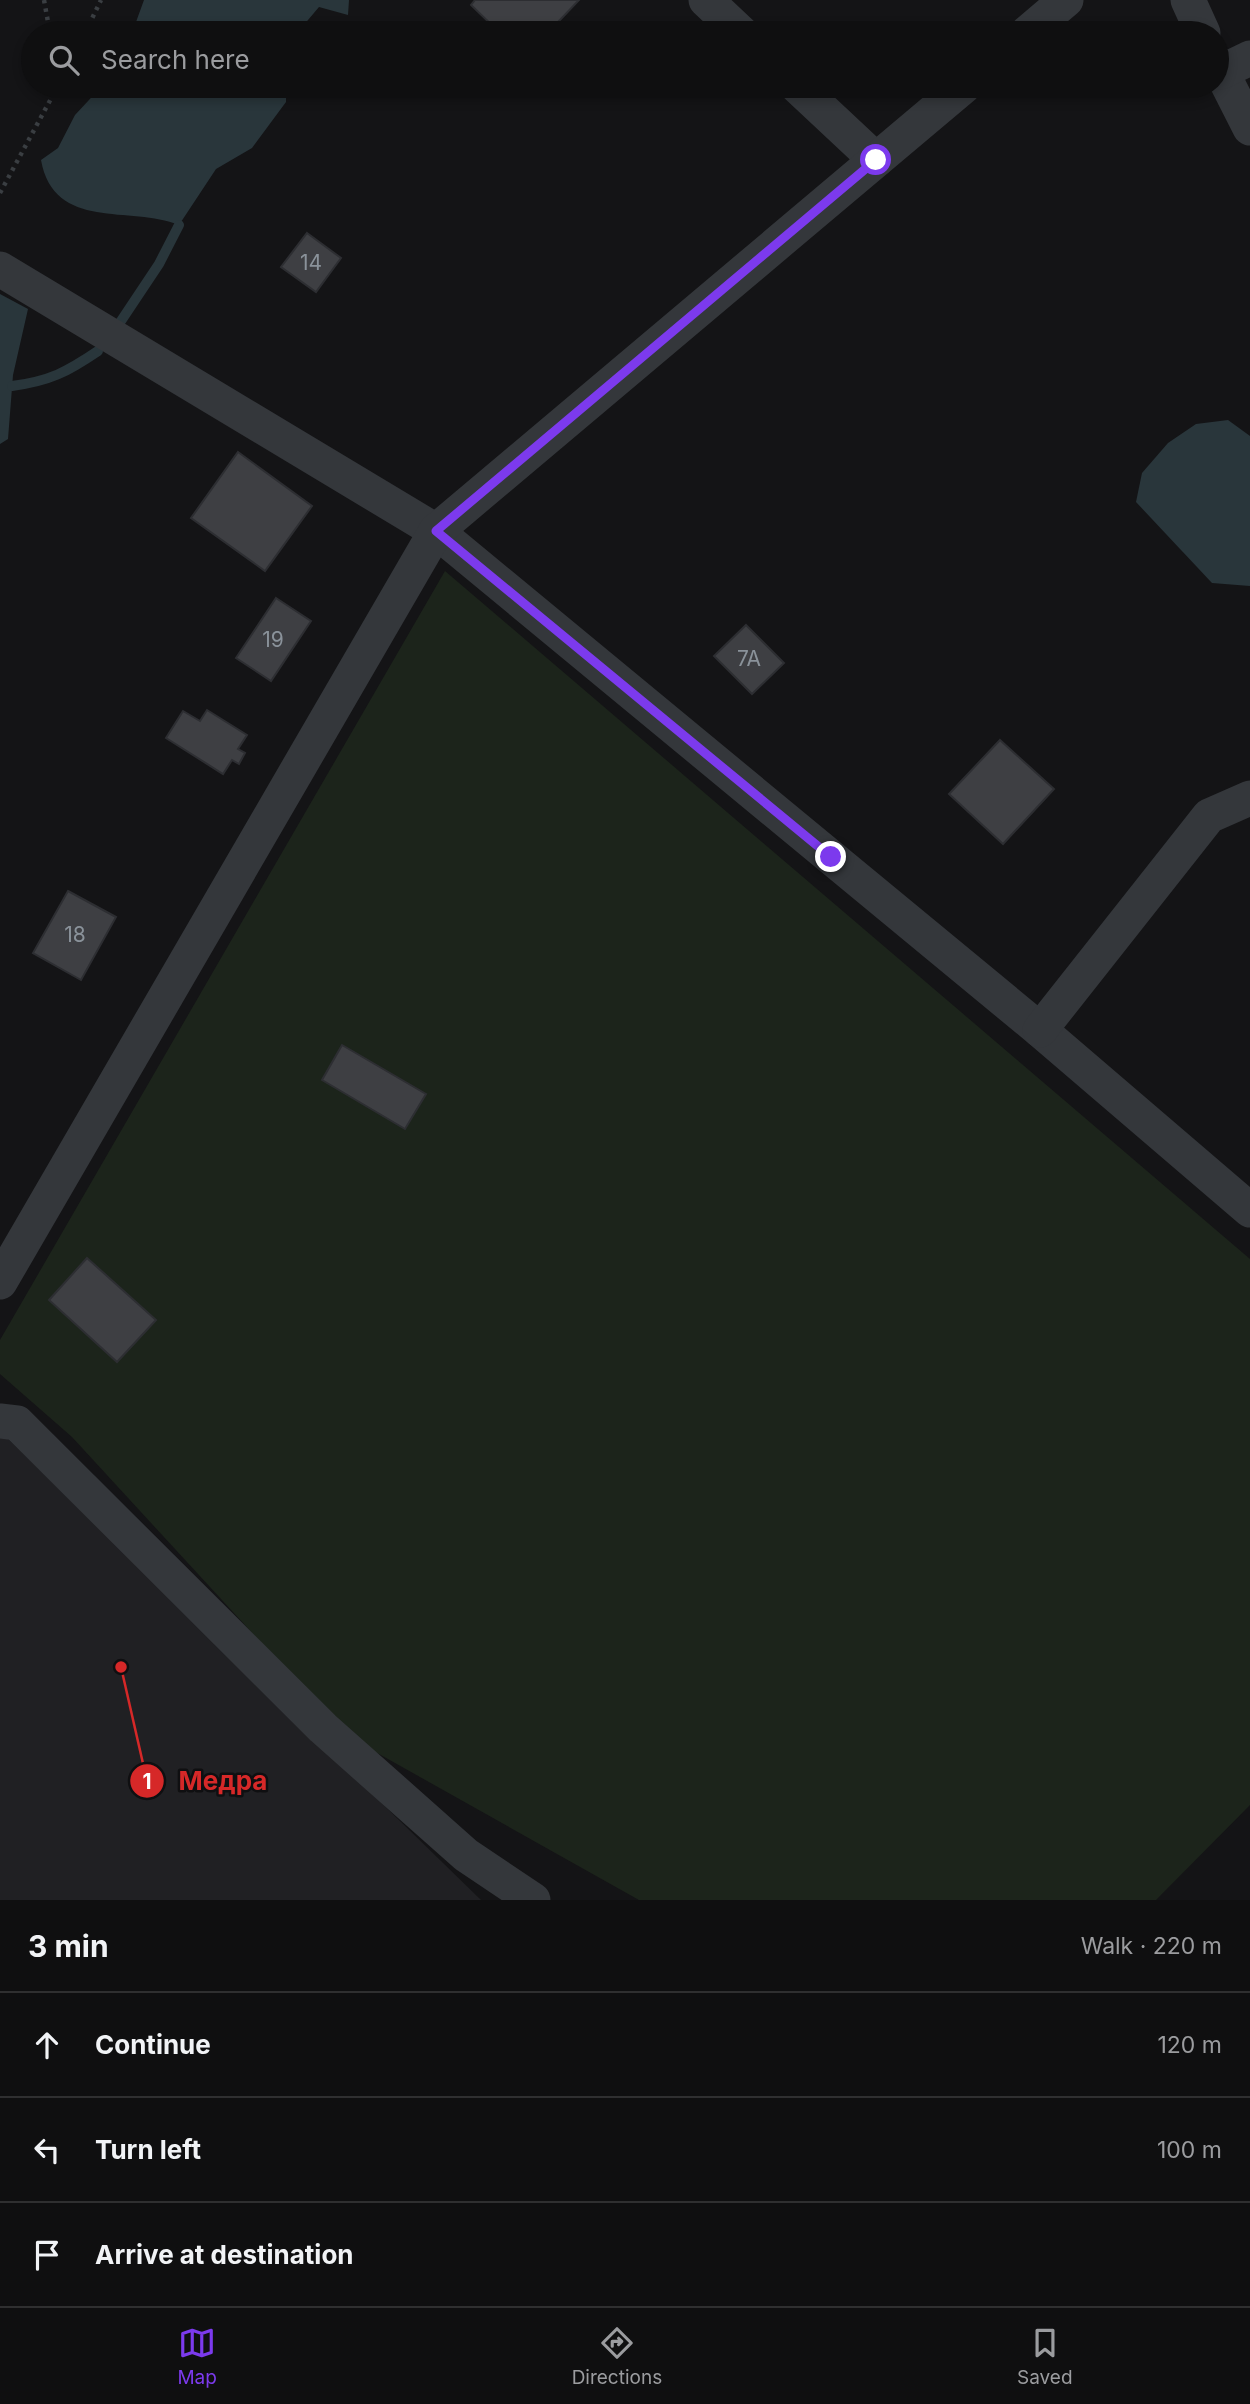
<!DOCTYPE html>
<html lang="en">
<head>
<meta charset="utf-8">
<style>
  body { margin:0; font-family:Inter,sans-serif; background:#1d1d1e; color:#f1f3f6 }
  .stop { position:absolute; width:21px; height:21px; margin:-16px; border:5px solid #7c3aed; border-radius:50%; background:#fff }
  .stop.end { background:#7c3aed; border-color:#fff; box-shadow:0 2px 7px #0008 }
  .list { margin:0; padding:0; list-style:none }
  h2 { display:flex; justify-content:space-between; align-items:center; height:91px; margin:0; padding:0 28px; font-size:30px }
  h2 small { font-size:23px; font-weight:400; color:#9b9c9f }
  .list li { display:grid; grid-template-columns:46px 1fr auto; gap:21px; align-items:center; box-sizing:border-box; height:105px; padding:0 28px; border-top:2px solid #2f2f30 }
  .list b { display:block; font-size:26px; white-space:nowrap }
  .list em { font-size:23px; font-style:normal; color:#9b9c9f }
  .icon { flex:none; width:38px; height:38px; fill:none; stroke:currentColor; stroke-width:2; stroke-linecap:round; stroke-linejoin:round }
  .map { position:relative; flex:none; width:1250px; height:1900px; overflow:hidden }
  .search { position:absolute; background:#0f0f10; box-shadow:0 4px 10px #0003; left:21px; right:21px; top:21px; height:77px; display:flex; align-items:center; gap:18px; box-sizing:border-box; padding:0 24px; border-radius:38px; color:#9b9c9f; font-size:26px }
  .sheet { height:406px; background:#0f0f10 }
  nav { display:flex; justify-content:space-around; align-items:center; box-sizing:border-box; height:98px; border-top:2px solid #2f2f30; background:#0f0f10; font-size:19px; color:#9b9c9f }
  nav a { display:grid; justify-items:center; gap:4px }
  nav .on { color:#7c3aed }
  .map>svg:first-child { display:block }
  .built { fill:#202023 }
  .green { fill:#1c241b }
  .water { fill:#29363b }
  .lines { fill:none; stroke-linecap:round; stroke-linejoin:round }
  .stream { stroke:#29363b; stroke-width:10 }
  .building { fill:#3e3f43; stroke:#2d2e32; stroke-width:2 }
  .path { stroke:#3a3e42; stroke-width:4.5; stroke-dasharray:3.5 5; stroke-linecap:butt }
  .minor { stroke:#34373b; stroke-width:35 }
  .route { stroke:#7c3aed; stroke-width:9 }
  .labels { text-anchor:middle; stroke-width:5; stroke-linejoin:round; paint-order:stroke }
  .number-label { font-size:21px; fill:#8a929a }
  .leader { fill:none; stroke:#d62828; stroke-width:2.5 }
  .callout-dot { fill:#d62828; stroke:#0f0f11; stroke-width:2.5 }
  .mark-label { font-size:21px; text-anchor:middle; font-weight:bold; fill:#fff }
  .callout-label { font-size:26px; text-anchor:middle; font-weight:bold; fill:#d62828; stroke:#0f0f11; stroke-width:5; stroke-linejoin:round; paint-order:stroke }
</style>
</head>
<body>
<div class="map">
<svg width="1250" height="1900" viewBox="0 0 1250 1900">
  <rect width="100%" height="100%" fill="#141416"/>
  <polygon class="built" points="3,1434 481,1900 0,1900 0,1435"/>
  <polygon class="green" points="445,571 1250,1259 1250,1805 1156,1900 639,1900 347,1736 72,1437 0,1374 0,1340"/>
  <g class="water">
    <polygon points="144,0 349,0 348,15 319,7 297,33 132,33"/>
    <path d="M 102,86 L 286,86 L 286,102 L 252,148 L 216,169 L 179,225 C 131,205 54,232 41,160 L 58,148 L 75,115 Z"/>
    <polygon points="0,294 28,309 13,375 8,439 0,444"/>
    <polygon points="1228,420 1250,436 1250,586 1212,583 1136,502 1142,473 1168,443 1196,424"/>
  </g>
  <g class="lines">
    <g class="stream">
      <polyline points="117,327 159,264 179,225"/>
      <path d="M 12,386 C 50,381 67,372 98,351"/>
    </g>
  </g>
  <g class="building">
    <polygon points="475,0 579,0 559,21 565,27 558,33 500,33 471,5"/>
    <polygon points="307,233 341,258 316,292 281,267"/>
    <polygon points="238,452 312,506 265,571 191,518"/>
    <polygon points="276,598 311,621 271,681 236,658"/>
    <polygon points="746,625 784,663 752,694 714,656"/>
    <polygon points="207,710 247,735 238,749 245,753 239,764 232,760 223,774 166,738 183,711 200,721"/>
    <polygon points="1000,740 1054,789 1003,844 949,794"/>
    <polygon points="68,891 116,917 81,980 33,953"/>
    <polygon points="342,1045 426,1094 405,1129 322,1080"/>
    <polygon points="87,1258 156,1320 117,1362 49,1300"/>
  </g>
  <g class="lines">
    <g class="path">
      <polyline points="44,0 50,33"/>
      <polyline points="85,33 101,0"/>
      <polyline points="0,193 53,95 53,86"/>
    </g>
    <g class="minor">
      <polyline points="706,0 741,33"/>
      <polyline points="1188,0 1203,33"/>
      <polyline points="1027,33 1066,0"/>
      <polyline points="1217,63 1250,128"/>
      <polyline points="1221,72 1250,58"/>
      <polyline points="797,86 876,160"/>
      <polyline points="0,269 436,531 1040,1030 1250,1210"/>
      <polyline points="1040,1030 1209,816 1250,798"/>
      <polyline points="0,1282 436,531 964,86"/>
      <polyline points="0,1421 17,1423 323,1728 466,1855 533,1900"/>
    </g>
  </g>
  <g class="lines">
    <polyline class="route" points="831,857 436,531 876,160"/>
  </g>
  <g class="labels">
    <g class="number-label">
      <text x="311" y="270">14</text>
      <text x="273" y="647">19</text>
      <text x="749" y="666">7А</text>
      <text x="75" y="942">18</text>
    </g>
  </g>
  <path class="leader" d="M121 1667L147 1781"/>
  <g class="callout-dot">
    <circle cx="121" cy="1667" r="7"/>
    <circle cx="147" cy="1781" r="18"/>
  </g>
  <g class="mark-label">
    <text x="147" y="1789">1</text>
  </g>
  <g class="callout-label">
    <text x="223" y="1790">Медра</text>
  </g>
</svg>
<div class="stop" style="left:876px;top:160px"></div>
<div class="stop end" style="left:831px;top:857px"></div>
<div class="search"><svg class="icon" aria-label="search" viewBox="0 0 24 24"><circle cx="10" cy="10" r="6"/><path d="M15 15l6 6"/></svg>Search here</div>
</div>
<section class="sheet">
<h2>3 min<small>Walk · 220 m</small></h2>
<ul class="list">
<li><svg class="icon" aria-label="ahead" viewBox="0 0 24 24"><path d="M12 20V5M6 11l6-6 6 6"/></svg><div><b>Continue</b></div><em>120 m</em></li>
<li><svg class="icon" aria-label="left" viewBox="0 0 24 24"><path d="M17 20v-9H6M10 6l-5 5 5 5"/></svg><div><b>Turn left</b></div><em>100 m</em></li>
<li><svg class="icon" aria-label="arrive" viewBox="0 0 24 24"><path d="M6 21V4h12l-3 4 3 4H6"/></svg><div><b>Arrive at destination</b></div></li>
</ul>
</section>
<nav>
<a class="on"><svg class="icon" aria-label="map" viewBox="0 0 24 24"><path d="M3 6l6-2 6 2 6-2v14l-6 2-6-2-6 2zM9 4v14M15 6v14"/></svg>Map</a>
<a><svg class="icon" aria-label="directions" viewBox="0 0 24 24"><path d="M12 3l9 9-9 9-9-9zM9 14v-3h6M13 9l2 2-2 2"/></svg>Directions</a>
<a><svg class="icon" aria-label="saved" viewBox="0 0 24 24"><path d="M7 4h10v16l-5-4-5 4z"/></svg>Saved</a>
</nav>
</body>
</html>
